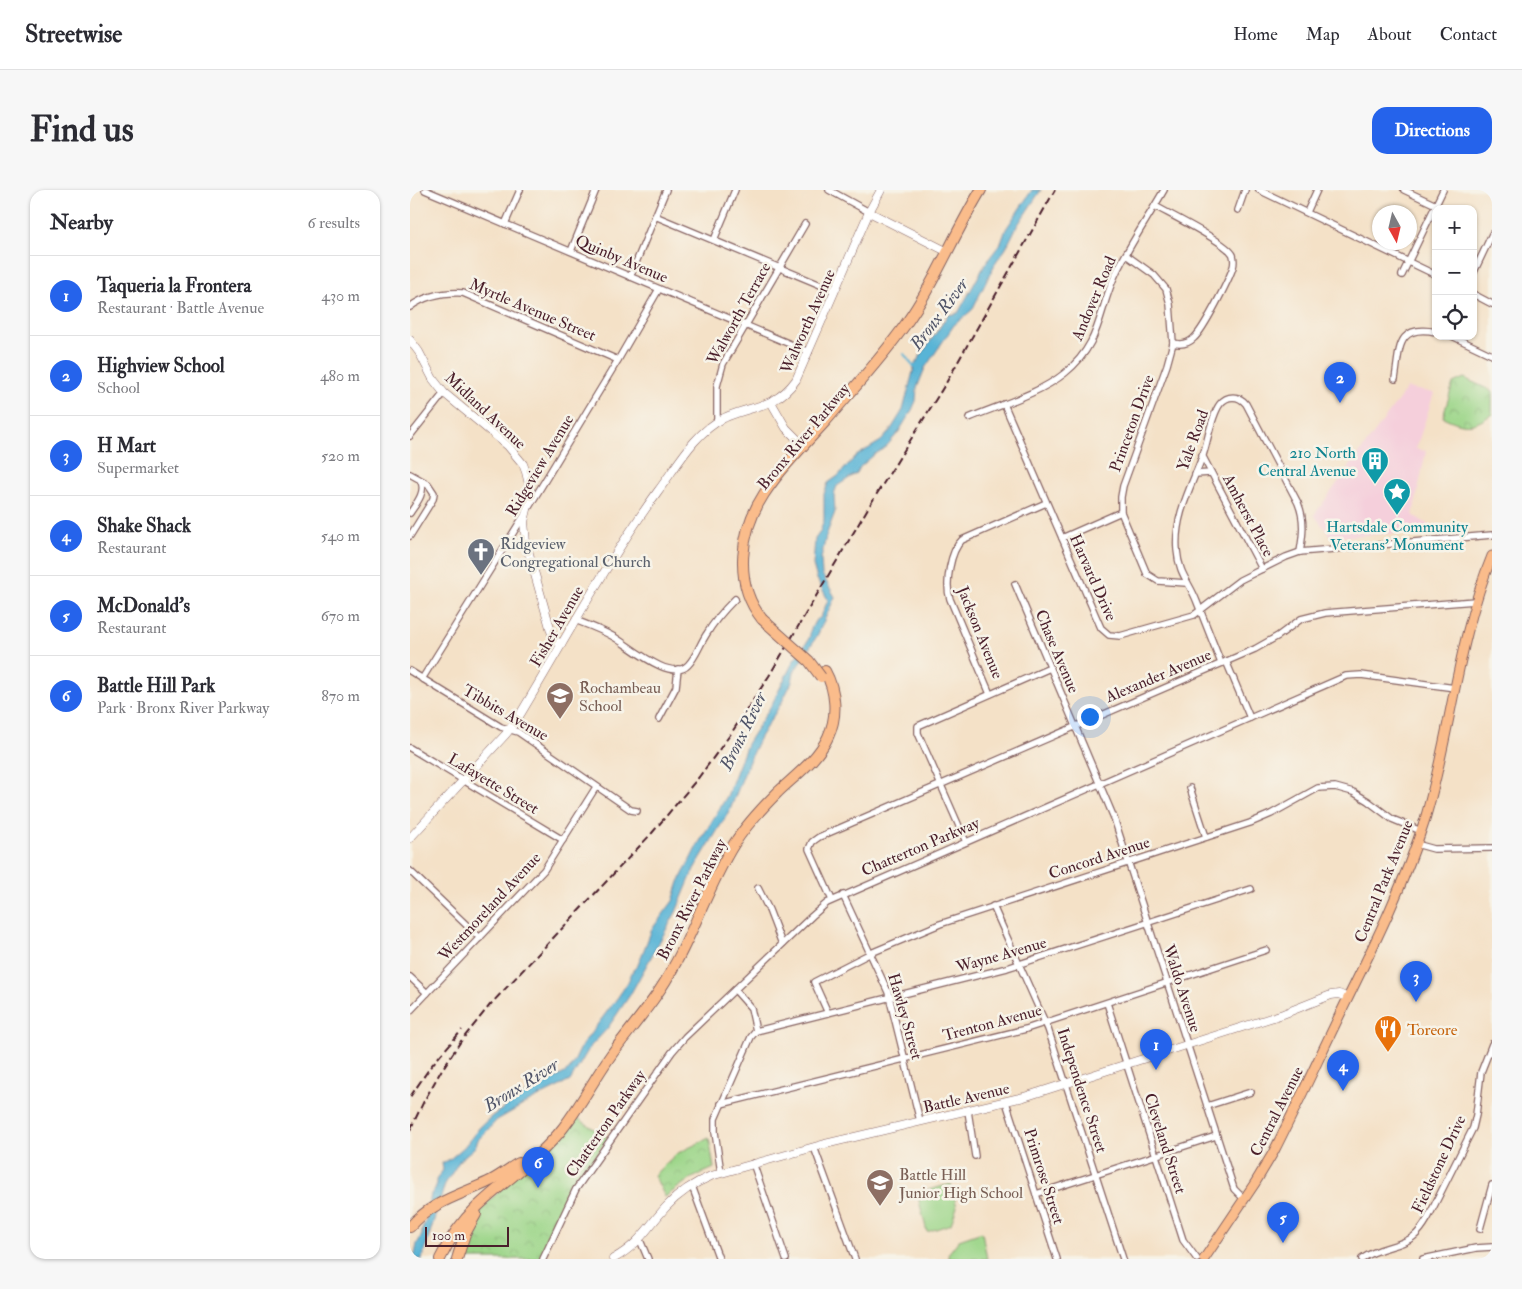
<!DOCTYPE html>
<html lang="en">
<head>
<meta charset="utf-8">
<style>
  body { margin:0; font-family:"IM FELL Double Pica",serif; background:#f7f7f7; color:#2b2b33 }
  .controls { position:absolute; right:15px; top:15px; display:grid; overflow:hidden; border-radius:10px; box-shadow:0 1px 4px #0004 }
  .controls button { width:45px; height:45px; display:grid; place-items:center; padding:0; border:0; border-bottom:1px solid #e1e1e2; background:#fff; color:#2b2b33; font:25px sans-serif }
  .compass { position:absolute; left:962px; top:15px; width:45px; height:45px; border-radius:50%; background:#fff; box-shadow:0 1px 4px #0004; rotate:172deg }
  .scale { position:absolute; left:15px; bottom:12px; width:84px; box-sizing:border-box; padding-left:5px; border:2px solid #4a1f2b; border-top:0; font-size:14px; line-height:18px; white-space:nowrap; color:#4a1f2b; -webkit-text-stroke:4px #f7f3e8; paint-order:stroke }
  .you { position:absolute; left:679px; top:526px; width:18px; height:18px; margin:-12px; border:4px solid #fff; border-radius:50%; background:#1a73e8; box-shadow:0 0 0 8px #1a73e833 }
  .badge { display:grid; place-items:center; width:32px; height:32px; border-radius:50%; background:#2563eb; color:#fff; font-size:16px; font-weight:700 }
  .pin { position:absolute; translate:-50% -41px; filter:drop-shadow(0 1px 2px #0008) }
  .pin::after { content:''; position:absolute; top:26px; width:18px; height:15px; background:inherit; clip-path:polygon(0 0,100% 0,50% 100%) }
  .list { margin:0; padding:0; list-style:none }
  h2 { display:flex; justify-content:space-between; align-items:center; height:65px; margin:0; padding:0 20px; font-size:21px }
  h2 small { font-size:16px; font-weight:400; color:#7c7c81 }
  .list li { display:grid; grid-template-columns:32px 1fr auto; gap:15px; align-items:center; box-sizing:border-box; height:80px; padding:0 20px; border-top:1px solid #e1e1e2 }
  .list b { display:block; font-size:19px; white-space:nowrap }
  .list p { margin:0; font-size:16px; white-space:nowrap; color:#7c7c81 }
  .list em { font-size:16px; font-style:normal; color:#7c7c81 }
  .icon { flex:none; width:28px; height:28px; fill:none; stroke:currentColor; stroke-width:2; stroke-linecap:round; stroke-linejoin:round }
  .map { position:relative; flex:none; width:1082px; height:1069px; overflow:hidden; border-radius:15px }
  header { display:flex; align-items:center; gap:30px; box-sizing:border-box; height:70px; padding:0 25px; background:#fff; border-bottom:1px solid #e1e1e2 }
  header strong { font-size:24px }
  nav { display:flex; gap:28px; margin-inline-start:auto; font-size:18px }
  .intro { display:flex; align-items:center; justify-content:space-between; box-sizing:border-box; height:120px; padding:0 30px }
  h1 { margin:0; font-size:35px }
  .button { padding:12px 22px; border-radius:15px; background:#2563eb; color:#fff; font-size:18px; font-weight:700 }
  main { display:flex; gap:30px; padding:0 30px }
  aside { flex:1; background:#fff; border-radius:15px; box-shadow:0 1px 4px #0004 }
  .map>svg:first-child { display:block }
  .built { fill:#f5cfdb }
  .park { fill:url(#park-crowns); stroke:#727a5a }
  .pitch { fill:#9bd588; stroke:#727a5a }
  .water { fill:#58b4d6; stroke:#516a80 }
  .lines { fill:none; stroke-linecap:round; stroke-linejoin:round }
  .stream { stroke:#58b4d6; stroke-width:2 }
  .minor-casing { stroke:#866362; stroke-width:8 }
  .tertiary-casing { stroke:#866362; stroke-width:9 }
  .primary-casing { stroke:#866362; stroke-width:11 }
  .trunk-casing { stroke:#866362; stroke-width:12 }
  .minor { stroke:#fff; stroke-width:5.5 }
  .tertiary { stroke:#fff; stroke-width:8 }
  .primary { stroke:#fabc8b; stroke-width:9 }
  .trunk { stroke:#fabc8b; stroke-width:10 }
  .rail { stroke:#4a1f2b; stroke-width:2; stroke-dasharray:8 4; stroke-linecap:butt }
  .trunk-bridge-casing { stroke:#866362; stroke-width:12; stroke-linecap:butt }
  .trunk-bridge { stroke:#fabc8b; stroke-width:10 }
  .labels { text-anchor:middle; stroke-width:5; stroke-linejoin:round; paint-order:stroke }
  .street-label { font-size:16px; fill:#4a1f2b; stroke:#f7f3e8 }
  .culture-label { font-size:16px; fill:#0d838f; stroke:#f7f3e8; text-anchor:end }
  .worship-label { font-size:16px; fill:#5b616d; stroke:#f7f3e8; text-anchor:start }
  .education-label { font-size:16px; fill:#785e54; stroke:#f7f3e8; text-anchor:start }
  .food-label { font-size:16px; fill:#c56008; stroke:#f7f3e8; text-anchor:start }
  .water-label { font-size:18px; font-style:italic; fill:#4f5367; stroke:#f7f3e8 }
</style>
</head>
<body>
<header>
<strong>Streetwise</strong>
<nav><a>Home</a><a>Map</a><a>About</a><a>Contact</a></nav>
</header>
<div class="intro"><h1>Find us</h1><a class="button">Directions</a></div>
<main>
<aside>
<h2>Nearby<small>6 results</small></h2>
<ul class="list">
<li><span class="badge">1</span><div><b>Taqueria la Frontera</b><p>Restaurant · Battle Avenue</p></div><em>430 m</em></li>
<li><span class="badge">2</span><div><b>Highview School</b><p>School</p></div><em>480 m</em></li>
<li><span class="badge">3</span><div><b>H Mart</b><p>Supermarket</p></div><em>520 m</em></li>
<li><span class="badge">4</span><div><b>Shake Shack</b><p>Restaurant</p></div><em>540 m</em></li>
<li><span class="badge">5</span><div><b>McDonald's</b><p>Restaurant</p></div><em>670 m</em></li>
<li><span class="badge">6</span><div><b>Battle Hill Park</b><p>Park · Bronx River Parkway</p></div><em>870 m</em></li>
</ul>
</aside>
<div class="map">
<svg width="1082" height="1069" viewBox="0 0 1082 1069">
  <defs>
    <pattern id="park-crowns" width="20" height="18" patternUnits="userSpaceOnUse" patternTransform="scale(1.25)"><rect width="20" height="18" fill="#9bd588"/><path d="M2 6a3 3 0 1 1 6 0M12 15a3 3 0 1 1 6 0" fill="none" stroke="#87b676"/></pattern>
  </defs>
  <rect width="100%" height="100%" fill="#f7f3e8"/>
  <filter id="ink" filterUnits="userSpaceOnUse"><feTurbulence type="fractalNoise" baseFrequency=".02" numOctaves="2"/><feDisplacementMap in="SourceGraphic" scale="10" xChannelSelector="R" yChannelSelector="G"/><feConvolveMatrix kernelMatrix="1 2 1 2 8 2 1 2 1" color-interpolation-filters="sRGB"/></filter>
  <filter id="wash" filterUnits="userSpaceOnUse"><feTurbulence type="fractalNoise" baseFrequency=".0096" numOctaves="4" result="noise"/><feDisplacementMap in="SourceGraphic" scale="20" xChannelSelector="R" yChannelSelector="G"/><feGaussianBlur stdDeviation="1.12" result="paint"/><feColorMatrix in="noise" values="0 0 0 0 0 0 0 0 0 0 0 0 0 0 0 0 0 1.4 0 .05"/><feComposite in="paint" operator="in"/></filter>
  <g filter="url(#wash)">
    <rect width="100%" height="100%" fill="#f4e1c7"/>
    <polygon class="built" points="997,198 1024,203 1006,259 1016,261 1003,325 1028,341 921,347 904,325"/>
    <g class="park">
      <path d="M 1054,188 L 1082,201 L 1082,224 C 1063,238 1054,237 1033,227 L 1043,193 Z"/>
      <polygon points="166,927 198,948 159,1003 131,1069 49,1069 70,1022 79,1011"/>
      <polygon points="299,948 304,978 280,989 255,1007 244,985 266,964"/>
    </g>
    <g class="pitch">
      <polygon points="541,994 547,1017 541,1034 517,1042 507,1003"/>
      <polygon points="572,1042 577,1069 539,1069 538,1064 549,1050"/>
    </g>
    <polygon class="water" points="622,0 631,0 607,36 595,60 587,70 562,120 544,135 515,178 507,198 506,211 502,220 488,243 474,259 465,264 450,277 447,283 427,296 424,304 425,322 416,346 411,369 412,384 425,407 407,446 384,482 382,492 372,512 350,547 341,566 320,620 284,679 266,722 220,805 197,839 180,857 160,891 122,910 87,930 68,950 65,957 50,970 35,994 12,1069 4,1069 7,1054 12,1045 12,1040 17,1026 21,1004 26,998 26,990 33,980 32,973 40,969 54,957 70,937 82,926 119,901 151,885 159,880 164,872 172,855 208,807 218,792 223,780 228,775 242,739 263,711 269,692 287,656 317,606 337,554 362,514 384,470 397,452 400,446 400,441 405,431 411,427 418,410 407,389 403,375 405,349 410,342 414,330 414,304 418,293 428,286 446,266 471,251 480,241 493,220 505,174 538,125 548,123 577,71 591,53 596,39"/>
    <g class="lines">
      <polyline class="stream" points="494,164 503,176 506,176"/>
    </g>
  </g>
  <g filter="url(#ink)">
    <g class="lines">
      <defs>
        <g id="minor">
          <polyline points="15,0 399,162"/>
          <polyline points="419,0 459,22"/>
          <polyline points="849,0 1026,85"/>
          <polyline points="994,0 1026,15"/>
          <path d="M 745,16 C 759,24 818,53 823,65 C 824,69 824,74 823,77 C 819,90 794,139 784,148 C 778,154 771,155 763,153"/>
          <polyline points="828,20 835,0"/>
          <polyline points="897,22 907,0"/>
          <polyline points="245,26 425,101"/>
          <polyline points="95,34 110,0"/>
          <polyline points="304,50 325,0"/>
          <polyline points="161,61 186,0"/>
          <polyline points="716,65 744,85 756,99 760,114 763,153 757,175 713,296 711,307 711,322 737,384 748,391 776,393"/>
          <polyline points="1063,84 1082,44"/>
          <polyline points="992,85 1033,0"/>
          <polyline points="220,87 256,0"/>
          <polyline points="1063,104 1082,114"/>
          <path d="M 0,117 C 16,105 33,102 53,103 L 208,170"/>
          <polyline points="1042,146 1082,165"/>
          <path d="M 985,189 C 990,159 986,134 1026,142"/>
          <polyline points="594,214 691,438 699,445 710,446 784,425 830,390 876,367 890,362 1082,345"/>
          <path d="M 559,228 C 590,215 629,204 655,183 C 692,153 688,121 706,83 C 720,54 738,28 754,0"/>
          <polyline points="307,232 307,196 313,174 395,34"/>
          <polyline points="0,246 34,203"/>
          <polyline points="792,265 852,379"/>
          <polyline points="0,284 18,294 24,303 23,309 0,346"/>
          <polyline points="785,284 801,283"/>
          <polyline points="119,317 208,170 249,99"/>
          <path d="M 0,323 C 6,314 16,302 11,292"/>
          <polyline points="652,348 711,322"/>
          <polyline points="605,394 704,628 824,999 834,1009"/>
          <path d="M 165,430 C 178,435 192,440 204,447 C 220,456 261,493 278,475 C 286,467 290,454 296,445 C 304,431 314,420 325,409"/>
          <polyline points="816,471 840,528"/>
          <path d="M 811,473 C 803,453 795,432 787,412 C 779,391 769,385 767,360 C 764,326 782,295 793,265 C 798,251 801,226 810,214 C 817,205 829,205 836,214 L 888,313 C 895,330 893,345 890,362"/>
          <polyline points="0,481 91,537 108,542 221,620 227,621"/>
          <polyline points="12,489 113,327"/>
          <path d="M 580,504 L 540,409 C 535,394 540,361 552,350 L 636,313"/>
          <polyline points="249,529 266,497 268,479"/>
          <polyline points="0,558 153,650"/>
          <polyline points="780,598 796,647"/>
          <polyline points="556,652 508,543 508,536 640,478"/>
          <polyline points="1006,654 1024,659 1082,658"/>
          <polyline points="0,681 70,748"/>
          <polyline points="348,698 359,720 372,754"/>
          <polyline points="433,705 478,802 510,931"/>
          <polyline points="422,710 399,659 402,652 409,647 845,459 868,446 891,429 915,423 1065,411"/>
          <polyline points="583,716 638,839 713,1069"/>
          <polyline points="0,787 17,803"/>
          <polyline points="325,800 341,818 346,841"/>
          <polyline points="697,813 773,1050 787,1069"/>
          <polyline points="0,821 134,680 186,597"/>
          <polyline points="418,823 404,792 461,763 530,734 840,633 861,624 908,598 925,597 943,602 958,611 982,629 1011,641"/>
          <polyline points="596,912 647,1069"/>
          <polyline points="311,914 616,839 856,760"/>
          <polyline points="797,916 841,902"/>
          <polyline points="558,921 565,966"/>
          <polyline points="404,957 445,1069"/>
          <polyline points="343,973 376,1069"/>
          <polyline points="311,983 305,942 305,929 341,847 346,841 597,778 841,699"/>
          <polyline points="282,996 309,1069"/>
          <polyline points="626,1004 806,946"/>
          <polyline points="1070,1039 1082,995"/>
          <polyline points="230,1050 238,1069"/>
          <polyline points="133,1069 166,999 262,862 275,847 402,726 417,713 936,486 951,485 1045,498"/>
          <path d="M 952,1069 C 969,1056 988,1058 1003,1047 C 1010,1042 1014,1035 1018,1028 L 1063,938 L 1066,925 L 1071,882 L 1082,854"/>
          <polyline points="1013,1069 1066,1058 1082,1057"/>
        </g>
        <g id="tertiary">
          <polyline points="459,22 538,62"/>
          <polyline points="0,150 9,162 23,189 34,203 98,256 113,274 116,282 121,303 114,332 116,353 143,448 151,455"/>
          <polyline points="361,212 376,238 394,256"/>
          <path d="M 0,648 L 96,544 L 108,528 C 154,452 196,373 248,301 C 260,285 271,267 284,252 C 292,243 302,234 314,228 C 342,215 365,219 386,190 L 459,22 L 471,0"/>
          <path d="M 203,1069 C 230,1054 236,1039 256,1017 C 269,1003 284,993 301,986 L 415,954 L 614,907 L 873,824 L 921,805 L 929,804 L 938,808"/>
        </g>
        <path id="primary" d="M 794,1069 L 845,993 L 863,963 C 889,912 912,861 937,810 C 966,751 995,692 1015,629 C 1041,543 1047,451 1082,366"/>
        <g id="trunk">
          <path d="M 352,429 C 323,393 330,341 354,304 C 371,278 394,255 415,232 C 442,200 471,169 495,135 C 525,93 544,44 571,0"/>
          <path d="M 0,1037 C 21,1012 50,1005 78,992 C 89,987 98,979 109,973"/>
          <path d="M 30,1069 C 39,1050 51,1032 67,1017 C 95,990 129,969 153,938 C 171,915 184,889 201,865 C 222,836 247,809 264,776 C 286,737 300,692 324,654 C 336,635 352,618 368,602 C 386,585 408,569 418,547 C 428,526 426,501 415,481"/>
          <polyline points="47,1069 55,1044 66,1024"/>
        </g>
      </defs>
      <use href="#minor" class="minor-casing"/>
      <use href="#tertiary" class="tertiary-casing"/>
      <use href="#primary" class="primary-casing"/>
      <use href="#trunk" class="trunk-casing"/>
      <use href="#minor" class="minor"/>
      <use href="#tertiary" class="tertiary"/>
      <use href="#primary" class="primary"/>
      <use href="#trunk" class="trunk"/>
      <g class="rail">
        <polyline points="0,907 21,876 52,840"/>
        <polyline points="0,940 14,911 31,881 51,851 80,815 242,643 289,587 320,545 359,486 458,318 536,193 645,0"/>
      </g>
      <defs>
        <polyline id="trunk-bridge" points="352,429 399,471 411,487"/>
      </defs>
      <use href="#trunk-bridge" class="trunk-bridge-casing"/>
      <use href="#trunk-bridge" class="trunk-bridge"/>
    </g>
  </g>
  <defs>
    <symbol id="building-pin" viewBox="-11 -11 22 30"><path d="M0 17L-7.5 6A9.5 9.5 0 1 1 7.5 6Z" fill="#0f9aa8" stroke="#f7f3e8"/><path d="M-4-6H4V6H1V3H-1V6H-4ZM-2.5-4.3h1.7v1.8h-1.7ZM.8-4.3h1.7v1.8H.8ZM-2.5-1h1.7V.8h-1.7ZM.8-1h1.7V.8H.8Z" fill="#fff"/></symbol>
    <symbol id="sight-pin" viewBox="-11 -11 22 30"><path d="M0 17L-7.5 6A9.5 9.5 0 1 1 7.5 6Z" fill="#0f9aa8" stroke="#f7f3e8"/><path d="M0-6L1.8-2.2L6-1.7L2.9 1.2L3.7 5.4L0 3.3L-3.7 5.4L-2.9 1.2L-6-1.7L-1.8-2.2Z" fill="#fff"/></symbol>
    <symbol id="church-pin" viewBox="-11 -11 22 30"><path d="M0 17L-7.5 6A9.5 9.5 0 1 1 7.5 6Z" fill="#6b7280" stroke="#f7f3e8"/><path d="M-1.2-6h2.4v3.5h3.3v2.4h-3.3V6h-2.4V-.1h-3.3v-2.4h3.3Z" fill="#fff"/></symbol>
    <symbol id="school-pin" viewBox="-11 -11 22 30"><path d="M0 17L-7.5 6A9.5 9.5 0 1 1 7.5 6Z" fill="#8d6e63" stroke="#f7f3e8"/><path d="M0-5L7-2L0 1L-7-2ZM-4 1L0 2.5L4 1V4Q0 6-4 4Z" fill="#fff"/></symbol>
    <symbol id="restaurant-pin" viewBox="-11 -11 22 30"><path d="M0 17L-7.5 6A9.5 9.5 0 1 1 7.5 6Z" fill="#e8710a" stroke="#f7f3e8"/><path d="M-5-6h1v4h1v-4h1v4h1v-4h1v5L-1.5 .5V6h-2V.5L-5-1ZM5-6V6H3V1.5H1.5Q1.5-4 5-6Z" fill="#fff"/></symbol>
  </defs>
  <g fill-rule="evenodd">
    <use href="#building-pin" x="949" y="255" width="32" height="43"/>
    <use href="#sight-pin" x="971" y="286" width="32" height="43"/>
    <use href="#church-pin" x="55" y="346" width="32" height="43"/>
    <use href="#school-pin" x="134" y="490" width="32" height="43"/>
    <use href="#restaurant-pin" x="962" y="823" width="32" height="43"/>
    <use href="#school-pin" x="454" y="977" width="32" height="43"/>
  </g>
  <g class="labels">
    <g class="street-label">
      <text transform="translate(212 68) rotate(23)" y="6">Quinby Avenue</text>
      <text transform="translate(683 108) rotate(-67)" y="6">Andover Road</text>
      <text transform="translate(123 119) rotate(23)" y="6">Myrtle Avenue Street</text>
      <text transform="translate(328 123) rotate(-61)" y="6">Walworth Terrace</text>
      <text transform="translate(397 131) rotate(-66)" y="6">Walworth Avenue</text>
      <text transform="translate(76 220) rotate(43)" y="6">Midland Avenue</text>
      <text transform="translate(721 233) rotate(-70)" y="6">Princeton Drive</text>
      <text transform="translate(393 246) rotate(-50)" y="6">Bronx River Parkway</text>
      <text transform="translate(782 250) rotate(-70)" y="6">Yale Road</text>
      <text transform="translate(129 275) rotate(-59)" y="6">Ridgeview Avenue</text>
      <text transform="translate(839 325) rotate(62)" y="6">Amherst Place</text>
      <text transform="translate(684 387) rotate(66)" y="6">Harvard Drive</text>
      <text transform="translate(146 436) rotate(-60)" y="6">Fisher Avenue</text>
      <text transform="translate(571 442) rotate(68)" y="6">Jackson Avenue</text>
      <text transform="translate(648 461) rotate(67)" y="6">Chase Avenue</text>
      <text transform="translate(748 485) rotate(-23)" y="6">Alexander Avenue</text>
      <text transform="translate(96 522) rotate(30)" y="6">Tibbits Avenue</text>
      <text transform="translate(84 593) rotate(31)" y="6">Lafayette Street</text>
      <text transform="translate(510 656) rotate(-23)" y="6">Chatterton Parkway</text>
      <text transform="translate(689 667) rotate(-18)" y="6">Concord Avenue</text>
      <text transform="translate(973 691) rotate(-68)" y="6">Central Park Avenue</text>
      <text transform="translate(281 709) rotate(-63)" y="6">Bronx River Parkway</text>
      <text transform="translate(79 716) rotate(-47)" y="6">Westmoreland Avenue</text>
      <text transform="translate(591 764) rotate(-16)" y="6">Wayne Avenue</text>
      <text transform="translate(773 798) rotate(72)" y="6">Waldo Avenue</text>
      <text transform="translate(496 826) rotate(74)" y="6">Hawley Street</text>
      <text transform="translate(582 832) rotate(-15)" y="6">Trenton Avenue</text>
      <text transform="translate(673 900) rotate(72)" y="6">Independence Street</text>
      <text transform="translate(556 907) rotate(-13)" y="6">Battle Avenue</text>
      <text transform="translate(866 921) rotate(-63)" y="6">Central Avenue</text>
      <text transform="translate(195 933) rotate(-55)" y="6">Chatterton Parkway</text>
      <text transform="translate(756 953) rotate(72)" y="6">Cleveland Street</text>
      <text transform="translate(1028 974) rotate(-65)" y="6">Fieldstone Drive</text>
      <text transform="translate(635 986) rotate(72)" y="6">Primrose Street</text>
    </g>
    <g class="culture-label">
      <text x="946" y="268">210 North<tspan x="946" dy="18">Central Avenue</tspan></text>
      <text x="987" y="342" text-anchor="middle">Hartsdale Community<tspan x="987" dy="18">Veterans' Monument</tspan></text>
    </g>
    <g class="worship-label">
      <text x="90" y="359">Ridgeview<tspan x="90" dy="18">Congregational Church</tspan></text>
    </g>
    <g class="education-label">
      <text x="169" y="503">Rochambeau<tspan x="169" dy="18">School</tspan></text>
      <text x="489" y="990">Battle Hill<tspan x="489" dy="18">Junior High School</tspan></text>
    </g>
    <g class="food-label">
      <text x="997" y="845">Toreore</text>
    </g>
    <g class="water-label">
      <text transform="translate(529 124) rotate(-53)" y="6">Bronx River</text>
      <text transform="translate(333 541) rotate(-64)" y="6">Bronx River</text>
      <text transform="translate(111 895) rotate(-32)" y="6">Bronx River</text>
    </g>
  </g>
</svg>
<div class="controls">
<button>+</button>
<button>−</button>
<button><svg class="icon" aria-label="locate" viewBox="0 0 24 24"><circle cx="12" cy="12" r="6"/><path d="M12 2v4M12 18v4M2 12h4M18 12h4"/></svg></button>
</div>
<svg class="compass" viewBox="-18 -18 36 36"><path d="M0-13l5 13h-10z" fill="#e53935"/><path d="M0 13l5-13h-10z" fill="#7c7c81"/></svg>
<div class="scale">100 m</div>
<div class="you"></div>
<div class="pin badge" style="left:746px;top:880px">1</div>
<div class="pin badge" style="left:930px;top:213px">2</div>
<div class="pin badge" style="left:1006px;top:812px">3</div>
<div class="pin badge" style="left:933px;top:901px">4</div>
<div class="pin badge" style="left:873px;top:1053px">5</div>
<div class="pin badge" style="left:128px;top:998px">6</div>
</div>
</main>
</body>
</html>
